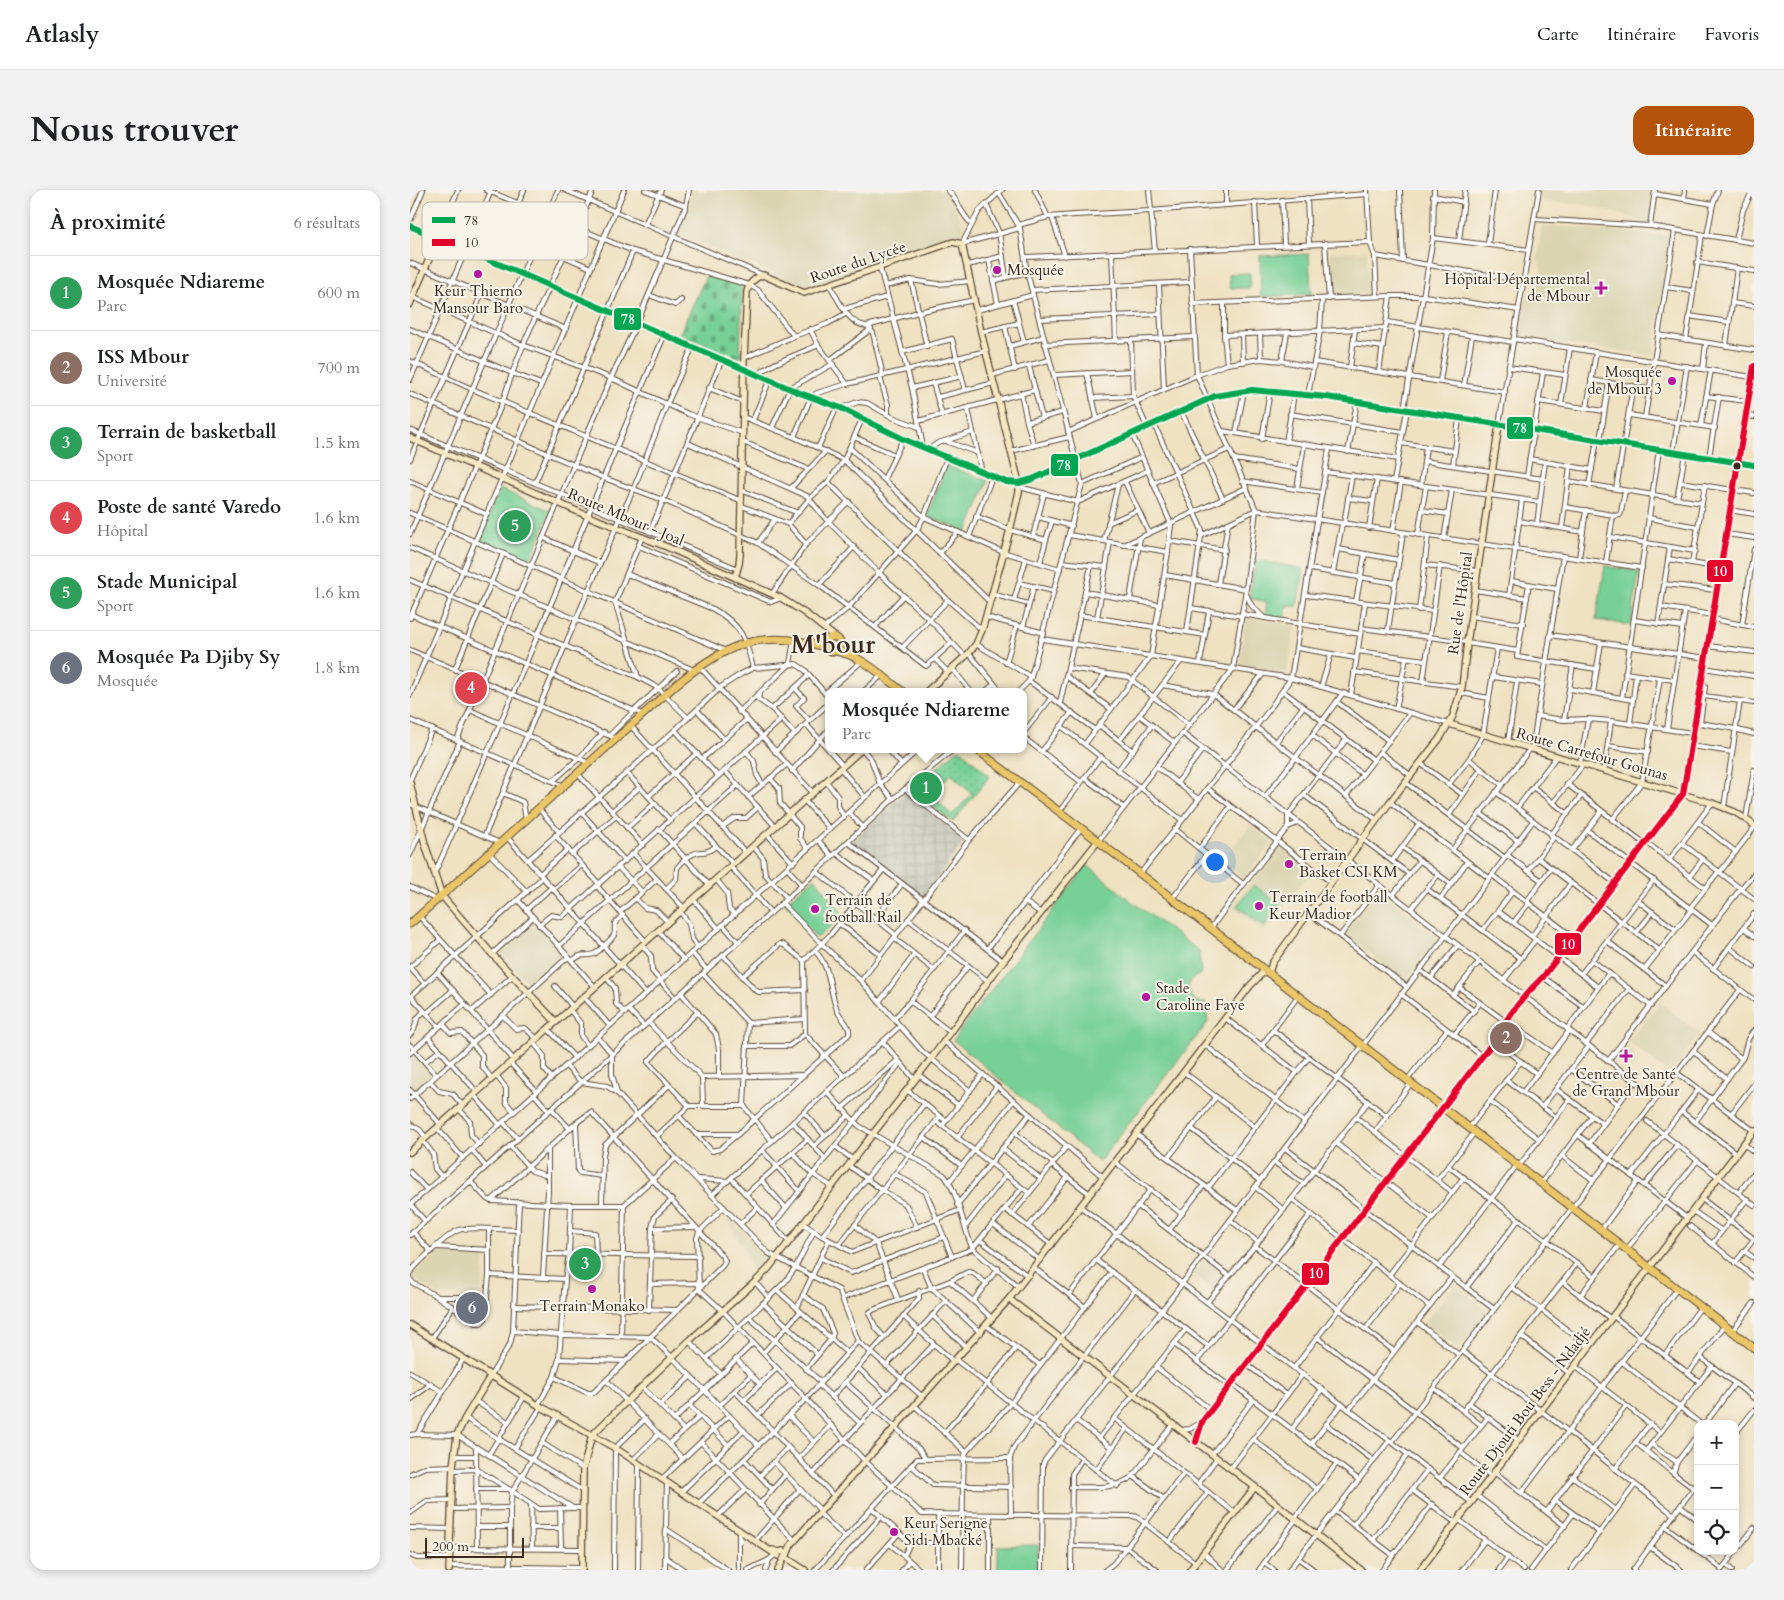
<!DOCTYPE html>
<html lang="fr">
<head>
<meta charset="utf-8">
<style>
  body { margin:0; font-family:Cardo,serif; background:#f2f2f2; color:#202124 }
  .controls { position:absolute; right:15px; bottom:15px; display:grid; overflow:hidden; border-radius:10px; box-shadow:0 2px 8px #0003 }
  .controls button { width:45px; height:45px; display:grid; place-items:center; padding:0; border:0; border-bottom:1px solid #e0e0e0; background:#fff; color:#202124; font:25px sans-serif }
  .scale { position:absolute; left:15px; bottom:12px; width:99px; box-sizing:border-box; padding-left:5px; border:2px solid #3b2a1e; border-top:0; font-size:14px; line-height:18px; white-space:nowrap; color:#3b2a1e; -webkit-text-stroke:4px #f7f3e8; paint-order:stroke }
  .you { position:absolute; left:804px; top:671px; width:18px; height:18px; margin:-12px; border:4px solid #fff; border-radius:50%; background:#1a73e8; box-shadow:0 0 0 8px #1a73e833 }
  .badge { display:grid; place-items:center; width:32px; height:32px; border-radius:50%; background:#b45309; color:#fff; font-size:16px; font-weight:700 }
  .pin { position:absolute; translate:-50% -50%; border:2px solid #fff; box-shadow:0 1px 5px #0006 }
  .popup { position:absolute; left:415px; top:498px; width:202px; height:65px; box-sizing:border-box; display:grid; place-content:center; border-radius:10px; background:#fff; filter:drop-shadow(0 1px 4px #0005); font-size:16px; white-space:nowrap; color:#757577 }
  .popup b { font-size:19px; color:#202124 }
  .popup::after { content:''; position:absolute; left:50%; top:100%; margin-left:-10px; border:10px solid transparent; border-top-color:#fff }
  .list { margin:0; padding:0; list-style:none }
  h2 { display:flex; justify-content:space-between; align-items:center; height:65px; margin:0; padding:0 20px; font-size:21px }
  h2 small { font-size:16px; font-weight:400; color:#757577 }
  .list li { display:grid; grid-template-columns:32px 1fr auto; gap:15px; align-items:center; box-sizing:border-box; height:75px; padding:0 20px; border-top:1px solid #e0e0e0 }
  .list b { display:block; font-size:19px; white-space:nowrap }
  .list p { margin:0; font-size:16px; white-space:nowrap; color:#757577 }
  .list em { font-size:16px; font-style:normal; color:#757577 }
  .icon { flex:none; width:28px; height:28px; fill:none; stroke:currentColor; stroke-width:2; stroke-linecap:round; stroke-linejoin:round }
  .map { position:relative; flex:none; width:1344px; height:1380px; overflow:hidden; border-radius:15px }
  header { display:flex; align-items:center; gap:30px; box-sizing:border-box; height:70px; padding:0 25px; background:#fff; border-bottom:1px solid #e0e0e0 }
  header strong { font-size:24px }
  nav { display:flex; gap:28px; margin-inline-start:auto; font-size:18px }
  .intro { display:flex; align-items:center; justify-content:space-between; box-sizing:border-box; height:120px; padding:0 30px }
  h1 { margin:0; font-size:35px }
  .button { padding:12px 22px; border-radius:15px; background:#b45309; color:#fff; font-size:18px; font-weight:700 }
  main { display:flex; gap:30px; padding:0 30px }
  aside { flex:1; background:#fff; border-radius:15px; box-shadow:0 2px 8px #0003 }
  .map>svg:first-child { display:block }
  .built { fill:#dbd5b4 }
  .industrial { fill:url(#industrial-grid) }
  .cemetery { fill:url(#cemetery-stones); stroke:#597d5a }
  .garden { fill:url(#garden-dots); stroke:#597d5a; fill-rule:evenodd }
  .pitch { fill:#77d096; stroke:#597d5a }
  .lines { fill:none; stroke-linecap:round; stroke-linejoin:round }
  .street-casing { stroke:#564536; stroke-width:6 }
  .secondary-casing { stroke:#564536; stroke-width:8 }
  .highway-casing { stroke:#564536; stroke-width:9 }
  .street { stroke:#fff; stroke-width:4 }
  .secondary { stroke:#f7e8c3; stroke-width:5.5 }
  .highway { stroke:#eac669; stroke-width:7 }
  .bus-1-casing { stroke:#f7f3e8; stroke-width:10 }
  .bus-2-casing { stroke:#f7f3e8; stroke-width:10 }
  .bus-1 { stroke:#00a651; stroke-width:6 }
  .bus-2 { stroke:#e4002b; stroke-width:6 }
  .poi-dot { fill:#b5179e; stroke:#f7f3e8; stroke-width:2 }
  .bus-dot { fill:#3b2a1e; stroke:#f7f3e8; stroke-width:2 }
  .labels { text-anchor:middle; stroke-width:4; stroke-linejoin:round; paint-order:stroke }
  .street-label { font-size:15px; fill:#3b2a1e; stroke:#f7f3e8 }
  .poi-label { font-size:15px; fill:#3b2a1e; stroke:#f7f3e8; text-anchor:start }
  .town-label { font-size:25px; font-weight:bold; fill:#3b2a1e; stroke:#f7f3e8 }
  .key { fill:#f7f3e8; stroke:#bfb7ab; stroke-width:1 }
  .key-label { font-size:14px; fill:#3b2a1e }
  .line-badge { stroke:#f7f3e8; stroke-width:2 }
  .badge-label { font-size:14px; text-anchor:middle; font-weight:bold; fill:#fff }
</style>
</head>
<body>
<header>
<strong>Atlasly</strong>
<nav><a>Carte</a><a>Itinéraire</a><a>Favoris</a></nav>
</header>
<div class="intro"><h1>Nous trouver</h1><a class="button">Itinéraire</a></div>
<main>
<aside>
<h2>À proximité<small>6 résultats</small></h2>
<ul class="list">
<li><span class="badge" style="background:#2e9e5b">1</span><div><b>Mosquée Ndiareme</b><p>Parc</p></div><em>600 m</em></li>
<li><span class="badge" style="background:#8d6e63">2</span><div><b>ISS Mbour</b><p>Université</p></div><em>700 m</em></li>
<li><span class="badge" style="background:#2e9e5b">3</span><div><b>Terrain de basketball</b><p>Sport</p></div><em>1.5 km</em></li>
<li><span class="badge" style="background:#e0444e">4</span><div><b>Poste de santé Varedo</b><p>Hôpital</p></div><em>1.6 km</em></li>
<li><span class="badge" style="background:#2e9e5b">5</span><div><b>Stade Municipal</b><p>Sport</p></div><em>1.6 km</em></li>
<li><span class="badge" style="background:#6b7280">6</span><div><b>Mosquée Pa Djiby Sy</b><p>Mosquée</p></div><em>1.8 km</em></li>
</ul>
</aside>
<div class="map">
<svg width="1344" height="1380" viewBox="0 0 1344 1380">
  <defs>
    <pattern id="industrial-grid" width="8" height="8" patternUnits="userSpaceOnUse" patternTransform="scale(1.25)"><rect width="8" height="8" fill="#c5c5b8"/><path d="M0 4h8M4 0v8" fill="none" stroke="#aaa99e"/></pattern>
    <pattern id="cemetery-stones" width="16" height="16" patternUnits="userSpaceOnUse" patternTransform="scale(1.25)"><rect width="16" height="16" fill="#77d096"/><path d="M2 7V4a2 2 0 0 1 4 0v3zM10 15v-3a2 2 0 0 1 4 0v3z" fill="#63a97a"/></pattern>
    <pattern id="garden-dots" width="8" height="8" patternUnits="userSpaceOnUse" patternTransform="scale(1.25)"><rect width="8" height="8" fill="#77d096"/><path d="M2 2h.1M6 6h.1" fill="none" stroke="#63a97a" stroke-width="1.8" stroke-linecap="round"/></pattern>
  </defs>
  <rect width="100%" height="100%" fill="#f7f3e8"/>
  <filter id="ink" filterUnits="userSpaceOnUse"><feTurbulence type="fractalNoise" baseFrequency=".02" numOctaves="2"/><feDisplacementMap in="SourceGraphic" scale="10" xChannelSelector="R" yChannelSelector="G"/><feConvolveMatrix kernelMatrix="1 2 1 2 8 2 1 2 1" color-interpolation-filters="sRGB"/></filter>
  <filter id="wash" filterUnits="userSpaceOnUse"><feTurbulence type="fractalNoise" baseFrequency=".0096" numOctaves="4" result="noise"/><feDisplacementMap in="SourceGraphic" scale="20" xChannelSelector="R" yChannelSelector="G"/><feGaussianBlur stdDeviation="1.12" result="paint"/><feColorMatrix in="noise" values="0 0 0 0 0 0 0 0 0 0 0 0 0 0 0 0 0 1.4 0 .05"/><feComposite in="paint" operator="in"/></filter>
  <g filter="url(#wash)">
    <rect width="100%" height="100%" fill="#efe1c1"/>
    <g class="built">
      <polygon points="280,0 533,0 544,14 556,43 396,97 267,44 280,9"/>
      <polygon points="1123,0 1245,0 1241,33 1176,15 1120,10"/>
      <polygon points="1132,35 1262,46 1242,165 1109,148 1117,108 1126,103 1132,80 1127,68"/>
      <polygon points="957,61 959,104 922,105 920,62"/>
      <polygon points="836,427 885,435 877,484 829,477"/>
      <polygon points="841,634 863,652 833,689 812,671"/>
      <polygon points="869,656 902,680 854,742 822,717"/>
      <polygon points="967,700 1028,748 996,791 934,744"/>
      <polygon points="121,731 155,769 122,798 87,760"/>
      <polygon points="1249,812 1290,844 1260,884 1218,852"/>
      <polygon points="1216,856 1226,863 1222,868 1228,872 1222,880 1206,868"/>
      <polygon points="3,863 23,887 4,903 0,899 0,866"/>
      <polygon points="315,1023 360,1070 343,1084 338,1067 314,1025"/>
      <polygon points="29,1060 75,1063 72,1105 28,1105 1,1086"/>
      <polygon points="795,1069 815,1084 803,1100 783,1085"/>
      <polygon points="1044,1094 1078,1121 1048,1159 1014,1133"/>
    </g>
    <polygon class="industrial" points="495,602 556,650 513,707 441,652"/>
    <polygon class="cemetery" points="296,86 332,96 330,168 328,169 269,145"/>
    <path class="garden" d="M 547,560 L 551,560 L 580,586 L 543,632 L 502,601 ZM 541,584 L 562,604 L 542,625 L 521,605 Z"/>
    <g class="pitch">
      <polygon points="899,64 901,104 851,107 850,66"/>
      <polygon points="840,83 840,98 820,98 819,84"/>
      <polygon points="537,275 578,291 557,342 517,326"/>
      <polygon points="90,299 141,321 119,372 68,350"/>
      <polygon points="846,370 894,379 887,417 877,415 875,429 855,425 857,412 839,408"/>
      <polygon points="1195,376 1229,382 1221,435 1186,430"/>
      <path d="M 677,675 L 721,711 L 789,761 L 791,784 C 779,788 775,798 782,808 L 790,813 L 795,813 L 798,832 L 689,972 L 543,850 Z"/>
      <polygon points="405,688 434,725 407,748 375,713"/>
      <polygon points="844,695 870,715 854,737 827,716"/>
      <polygon points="165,1067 185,1068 185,1080 183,1082 165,1081"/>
      <polygon points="628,1355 628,1380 588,1380 588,1356"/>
    </g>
  </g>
  <g filter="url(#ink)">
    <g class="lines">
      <defs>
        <g id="street">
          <polyline points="76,0 223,61 339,95 348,100 384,146"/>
          <polyline points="155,0 353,85"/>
          <polyline points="235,0 276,16"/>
          <path d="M 538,0 C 548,10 551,25 562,34"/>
          <polyline points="625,0 638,27"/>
          <polyline points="739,0 745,61"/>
          <polyline points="816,0 816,14"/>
          <polyline points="957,0 960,52 965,66 967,106"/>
          <polyline points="990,0 993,71"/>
          <polyline points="589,3 610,38 617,82 672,294 621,487 619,491 608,502"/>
          <polyline points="1245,4 1303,14"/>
          <polyline points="1023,6 1054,12"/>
          <polyline points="897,8 899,54"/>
          <polyline points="1274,9 1275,0"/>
          <polyline points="872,10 874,55"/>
          <polyline points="845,12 847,56"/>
          <polyline points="576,14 589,43 596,87"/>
          <polyline points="41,17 181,78"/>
          <polyline points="642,27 655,66"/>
          <polyline points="1124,29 1240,36 1344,53"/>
          <polyline points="0,31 13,0"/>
          <polyline points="235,34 251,0"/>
          <polyline points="608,35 638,27 665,25 740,21 957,4"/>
          <polyline points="1240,36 1245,0"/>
          <polyline points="1297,46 1303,14 1308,0"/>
          <polyline points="28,48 48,0"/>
          <polyline points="1023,48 1119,60"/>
          <polyline points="1326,50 1333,20 1343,0"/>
          <polyline points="1049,51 1055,0"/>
          <polyline points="915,53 919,109"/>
          <polyline points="552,54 569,21 592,0"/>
          <polyline points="552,54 610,38"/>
          <polyline points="1078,54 1085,0"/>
          <polyline points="702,63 706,151"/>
          <polyline points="965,66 1114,91"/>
          <polyline points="616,67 960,52"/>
          <polyline points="579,70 588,114"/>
          <polyline points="83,72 114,0"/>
          <polyline points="1287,72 1344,81"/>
          <polyline points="0,73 156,139"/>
          <polyline points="558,75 593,66"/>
          <polyline points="470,78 502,198 513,257"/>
          <polyline points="501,90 517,157"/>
          <polyline points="583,91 617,82"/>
          <polyline points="749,94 754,199"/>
          <path d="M 420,95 C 428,109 438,135 457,136 L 508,122 L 564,110"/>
          <polyline points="475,96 501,90 528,94 561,91"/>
          <polyline points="1256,97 1283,101"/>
          <polyline points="622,100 781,92"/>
          <polyline points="239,105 265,115 271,110"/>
          <polyline points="0,106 113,155 201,188 278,224 333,243"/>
          <polyline points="603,110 614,152"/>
          <polyline points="814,113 814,145 817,174"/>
          <polyline points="1322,113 1344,116"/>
          <polyline points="782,114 980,106 1014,106 1109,120"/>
          <polyline points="434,119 477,107"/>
          <polyline points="567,120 623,105"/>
          <polyline points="1279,126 1319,132"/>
          <polyline points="629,129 750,124"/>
          <polyline points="977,132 1103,152"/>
          <polyline points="457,136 463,143 473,186"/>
          <polyline points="595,136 605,180"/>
          <polyline points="0,139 102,183 131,194"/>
          <polyline points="400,139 408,155 437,194"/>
          <polyline points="571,142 609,133"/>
          <polyline points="850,144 851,169"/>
          <polyline points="814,145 975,138"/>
          <polyline points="832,145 833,172"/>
          <polyline points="1248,145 1344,160"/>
          <polyline points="1104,149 1342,187"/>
          <polyline points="1276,150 1292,45"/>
          <polyline points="721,151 723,206 737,237"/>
          <polyline points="943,153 973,157"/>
          <polyline points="635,154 784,147"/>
          <polyline points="600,156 633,147"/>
          <polyline points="1316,156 1327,78"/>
          <polyline points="492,162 542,149 555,200"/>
          <polyline points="334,168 384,146 417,134 437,123"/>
          <polyline points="420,170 461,139"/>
          <polyline points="0,171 62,199 332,311"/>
          <polyline points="872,171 877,143"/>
          <polyline points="904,172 1095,202"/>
          <polyline points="619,176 632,228"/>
          <polyline points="1099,177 1155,185"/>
          <polyline points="940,178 945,140"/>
          <polyline points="1293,179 1296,153"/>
          <polyline points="969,182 980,106"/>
          <polyline points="677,183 687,228"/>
          <path d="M 350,184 C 355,175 395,162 408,155"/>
          <polyline points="582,185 639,170"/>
          <polyline points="644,185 722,181"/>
          <polyline points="470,187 478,215 478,224"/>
          <polyline points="0,190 81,1"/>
          <polyline points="1181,190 1239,199"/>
          <polyline points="1030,191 1038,142"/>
          <polyline points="523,193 532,225"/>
          <polyline points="1054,195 1062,146"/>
          <polyline points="299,198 333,212"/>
          <polyline points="502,198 552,186"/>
          <polyline points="611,203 617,232 653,222"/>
          <polyline points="0,204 194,288 253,310 348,353 409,395 516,476 542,453"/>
          <polyline points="898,205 910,141 912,110"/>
          <polyline points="1296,206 1337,211"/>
          <polyline points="528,207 584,193"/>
          <polyline points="682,208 723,206"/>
          <polyline points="1128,211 1194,221"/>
          <polyline points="1151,214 1160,158"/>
          <polyline points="431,218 448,212 457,213 482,227 509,237"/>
          <polyline points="1177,218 1186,162"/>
          <polyline points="558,219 572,283"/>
          <polyline points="994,219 1023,48 1024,0"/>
          <polyline points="771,221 813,309"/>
          <polyline points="880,224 993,242"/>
          <polyline points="1219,225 1305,238"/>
          <polyline points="1335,225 1344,227"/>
          <polyline points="333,227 384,247 434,270 579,411"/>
          <polyline points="1235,227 1265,41"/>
          <polyline points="343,230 360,189"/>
          <polyline points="508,231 625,200"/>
          <polyline points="617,232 624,256"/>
          <polyline points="744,234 792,340 777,442"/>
          <polyline points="1089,234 1129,0"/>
          <polyline points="1291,236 1301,180"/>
          <polyline points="362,238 380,198 423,174"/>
          <polyline points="0,240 328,379"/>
          <polyline points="812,241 988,269"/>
          <polyline points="658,242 787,185 817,174 851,169 872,171 903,177"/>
          <polyline points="826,243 834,201"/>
          <polyline points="384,247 401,207 407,203 437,194 576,161"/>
          <polyline points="444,247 485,265"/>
          <polyline points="852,249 860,201"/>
          <polyline points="1190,251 1199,192"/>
          <polyline points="333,252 398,279"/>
          <polyline points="538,252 568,263"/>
          <polyline points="876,252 884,204"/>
          <polyline points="278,253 397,306 415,328 468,382 519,429 556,467"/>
          <polyline points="991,253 1044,261"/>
          <polyline points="408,258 427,217"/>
          <polyline points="440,258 514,327 593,362 650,379"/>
          <polyline points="519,259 528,253 563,242"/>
          <polyline points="601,261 659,247"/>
          <polyline points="938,262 947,212"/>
          <polyline points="1263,262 1277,176"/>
          <polyline points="1299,267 1309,207"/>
          <polyline points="0,269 72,103"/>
          <polyline points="824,269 890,279"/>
          <polyline points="1119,269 1182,280"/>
          <polyline points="1014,271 1133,289"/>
          <polyline points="1043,275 1049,229"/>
          <polyline points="916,282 1130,312"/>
          <polyline points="1117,286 1133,182"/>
          <polyline points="474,289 493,249"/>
          <polyline points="0,291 76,324"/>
          <polyline points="832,291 912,303"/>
          <polyline points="984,291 997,220"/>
          <polyline points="1158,291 1292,313"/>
          <polyline points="418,292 538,410 572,440"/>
          <polyline points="715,292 739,343"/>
          <polyline points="1270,292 1344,303"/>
          <polyline points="125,293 223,61"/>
          <polyline points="743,293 819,259"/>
          <polyline points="672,294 732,267"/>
          <polyline points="1011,295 1016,257"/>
          <polyline points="1179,295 1187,250"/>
          <polyline points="609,297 668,312 737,281"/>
          <polyline points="381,298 416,261"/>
          <polyline points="887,299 894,255"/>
          <polyline points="1206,299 1223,196"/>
          <polyline points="331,300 388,323"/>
          <polyline points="938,308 962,311"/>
          <polyline points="1267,309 1275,264"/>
          <polyline points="332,316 378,334 396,354"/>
          <polyline points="1155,317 1203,325 1196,372"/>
          <polyline points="1012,320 1038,324"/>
          <polyline points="1319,320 1344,324"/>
          <polyline points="0,323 316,461"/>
          <polyline points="566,326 600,340 636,350 642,331"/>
          <polyline points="1204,326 1210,325 1211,322 1215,301"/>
          <polyline points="628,327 662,336"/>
          <polyline points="1239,328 1288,337"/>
          <polyline points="1109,331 1173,342"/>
          <polyline points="698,333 728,320"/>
          <polyline points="378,334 400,308 418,292 434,270 452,229"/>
          <polyline points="934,334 942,285"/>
          <polyline points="1127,334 1135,272"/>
          <polyline points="959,338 967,289"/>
          <polyline points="1152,338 1160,276"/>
          <polyline points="983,341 991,292"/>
          <polyline points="240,342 312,169"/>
          <polyline points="0,344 148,0"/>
          <polyline points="1316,344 1344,348"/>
          <polyline points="659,345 758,362"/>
          <polyline points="793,345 846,320 1232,378"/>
          <polyline points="1008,345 1016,296"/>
          <polyline points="623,346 634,304"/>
          <polyline points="559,347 582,287"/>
          <polyline points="1200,347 1285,361"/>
          <polyline points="134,348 190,373"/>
          <polyline points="1034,349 1042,300"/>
          <polyline points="694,351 708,295"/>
          <polyline points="760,351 815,360"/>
          <polyline points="348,353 365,329"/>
          <polyline points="714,355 836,298"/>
          <polyline points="229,356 361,412 371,408"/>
          <polyline points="0,358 284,480"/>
          <polyline points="928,359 989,370"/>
          <polyline points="530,363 548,342"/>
          <polyline points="1169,368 1176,320"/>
          <polyline points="1258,369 1310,378"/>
          <polyline points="652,372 696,377 700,352"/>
          <polyline points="630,373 636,350"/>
          <polyline points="1282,373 1295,295"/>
          <polyline points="1015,375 1068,381"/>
          <polyline points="900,379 985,393"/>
          <polyline points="923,383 932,334"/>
          <path d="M 217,384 L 303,419 C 331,434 336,449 343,478"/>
          <polyline points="755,385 836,399"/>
          <polyline points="0,390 228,487 248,498 278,528"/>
          <polyline points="1101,391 1147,399"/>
          <polyline points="609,393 644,401"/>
          <polyline points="808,394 818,333"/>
          <polyline points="1119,394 1107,467 1187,479"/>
          <polyline points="1254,394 1306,400"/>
          <polyline points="409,395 444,357"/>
          <polyline points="1065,400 1117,408"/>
          <polyline points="675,402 750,415"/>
          <polyline points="362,404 396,354 439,311"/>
          <polyline points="582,404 618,414"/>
          <polyline points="836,404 842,416 854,428"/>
          <polyline points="896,405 1023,421"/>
          <polyline points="1099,406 1112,310"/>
          <polyline points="720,409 730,348"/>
          <polyline points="604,410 616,369"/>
          <polyline points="946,411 955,364"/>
          <polyline points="1251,417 1303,425"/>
          <polyline points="781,418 832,426"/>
          <polyline points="1009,420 1018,346"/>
          <polyline points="0,424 232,524"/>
          <polyline points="832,424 950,444"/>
          <polyline points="669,425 795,445"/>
          <polyline points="1061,426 1113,434"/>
          <polyline points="576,427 634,443"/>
          <path d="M 0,428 L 93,211 C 115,138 155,71 183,0"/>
          <polyline points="687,428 696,377"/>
          <polyline points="1302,429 1344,437"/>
          <polyline points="1224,430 1272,437"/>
          <polyline points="1248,434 1260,357"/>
          <polyline points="1332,435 1344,359"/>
          <polyline points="465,437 493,406"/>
          <polyline points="613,437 624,396"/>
          <polyline points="414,438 438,418 506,341 514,327 537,268"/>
          <polyline points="951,438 1057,452"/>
          <polyline points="978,440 993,343"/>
          <polyline points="1140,445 1296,468"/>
          <polyline points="632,449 881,488 1039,534"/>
          <polyline points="1057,453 1108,461"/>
          <polyline points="566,454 621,487"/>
          <polyline points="1298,456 1344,462"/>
          <polyline points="493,457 538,410"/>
          <polyline points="887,458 946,468"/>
          <polyline points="0,460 207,549"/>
          <polyline points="947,461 1015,470"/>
          <polyline points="559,463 591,502"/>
          <polyline points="525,469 538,482"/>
          <polyline points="596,473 607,435"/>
          <polyline points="790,473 799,421"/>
          <polyline points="289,476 403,603"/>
          <polyline points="542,478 561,502"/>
          <polyline points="658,478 718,487 778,534"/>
          <polyline points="1294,478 1344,486"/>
          <polyline points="45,479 93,364"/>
          <polyline points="944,482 1052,497"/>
          <polyline points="1215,483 1264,490"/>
          <polyline points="656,486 701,519"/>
          <polyline points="228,487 205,412 232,347"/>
          <polyline points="1083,487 1132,494"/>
          <polyline points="619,491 685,540"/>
          <polyline points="1013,492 1030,376"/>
          <polyline points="752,495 803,504 967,630"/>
          <polyline points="911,497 921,464"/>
          <polyline points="385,498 394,508 386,516 400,531"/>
          <polyline points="1160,499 1223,510"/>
          <polyline points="873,501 964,570"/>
          <polyline points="453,502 472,485"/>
          <polyline points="575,502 584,494"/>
          <polyline points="415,503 452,471"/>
          <polyline points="1051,503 1079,508"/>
          <polyline points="1183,503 1191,453"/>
          <polyline points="681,504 695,484"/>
          <polyline points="0,505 214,0"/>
          <polyline points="349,505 348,509 362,519 385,544"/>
          <polyline points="941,505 955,413"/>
          <polyline points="1294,506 1344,513"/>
          <polyline points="1212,508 1249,260"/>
          <polyline points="927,512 979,551"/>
          <polyline points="650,513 681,376"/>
          <polyline points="362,519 399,485"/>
          <polyline points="824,519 853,484"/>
          <polyline points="986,519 996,468"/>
          <polyline points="60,520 179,573"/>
          <polyline points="287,520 314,549"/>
          <polyline points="329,522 380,474 384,449"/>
          <polyline points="729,525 765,553"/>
          <polyline points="1127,526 1154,530 1178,529 1201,531 1282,543"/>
          <polyline points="0,530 154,596"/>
          <polyline points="1154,530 1163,475"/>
          <polyline points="1290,533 1320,538 1344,544"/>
          <polyline points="396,534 433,576"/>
          <polyline points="1220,534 1226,485"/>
          <polyline points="689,535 723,561"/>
          <polyline points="221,536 336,663"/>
          <polyline points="651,536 772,630"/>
          <polyline points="1257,539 1275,421"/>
          <polyline points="265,540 308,586"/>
          <polyline points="1283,541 1290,533 1295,497 1293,488"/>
          <polyline points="614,542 642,507"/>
          <polyline points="772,543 1247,908"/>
          <polyline points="200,545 224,521 267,481"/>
          <polyline points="902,545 952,584"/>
          <polyline points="614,548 671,592"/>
          <polyline points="47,550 201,188 227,133 276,16 279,0"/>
          <polyline points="710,550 771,471"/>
          <polyline points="866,552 893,517"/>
          <polyline points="1098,552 1107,491"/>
          <polyline points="675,554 741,466 758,362 761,334 722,244"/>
          <polyline points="1198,556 1238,562"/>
          <polyline points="1281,556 1322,562"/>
          <polyline points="452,559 461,569 470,594 483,609"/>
          <polyline points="478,559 491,574"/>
          <polyline points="1122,560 1153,366"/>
          <polyline points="336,561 344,571 347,585 352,594"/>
          <polyline points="632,561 662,522"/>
          <polyline points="365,562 418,514"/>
          <polyline points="970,562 1000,585"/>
          <polyline points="292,569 336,530"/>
          <polyline points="1059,569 1092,595"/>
          <polyline points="1010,573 1053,605"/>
          <polyline points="1170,574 1178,529"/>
          <polyline points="747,577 788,609"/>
          <polyline points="430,578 455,607"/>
          <polyline points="708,580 742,535"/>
          <polyline points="315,581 365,636"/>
          <polyline points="382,581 409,550 418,541"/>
          <polyline points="1194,581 1201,531"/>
          <polyline points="217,583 260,630"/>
          <polyline points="168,584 233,655"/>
          <polyline points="360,588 369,598 370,613 390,637 390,648 398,659"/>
          <polyline points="675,588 714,618"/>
          <polyline points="0,590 22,539"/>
          <polyline points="143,591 169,568 194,542"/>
          <polyline points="416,591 428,607 428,616 434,627"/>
          <polyline points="995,592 1095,668"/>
          <polyline points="767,593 793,559"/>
          <polyline points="1039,594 1059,569 1073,545 1087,458"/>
          <polyline points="1157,594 1235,654"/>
          <polyline points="1123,597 1158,624"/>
          <polyline points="797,598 921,692"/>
          <polyline points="495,599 559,650"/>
          <polyline points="1086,602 1205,693"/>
          <polyline points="93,603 113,612 116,630"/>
          <polyline points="894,605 999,684"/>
          <polyline points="239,606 287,563"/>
          <polyline points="936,606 1000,523"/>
          <polyline points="338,607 376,575"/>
          <polyline points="855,607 886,567 933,503"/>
          <polyline points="394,610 420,639"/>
          <polyline points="980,612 1079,688"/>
          <polyline points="1143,613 1173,575"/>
          <polyline points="0,614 90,653"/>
          <polyline points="1314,617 1330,511"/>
          <polyline points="1107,618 1146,567"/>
          <polyline points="129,619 149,642"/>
          <polyline points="202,621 230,597"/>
          <polyline points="171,622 215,671"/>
          <polyline points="439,622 453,638"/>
          <polyline points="649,622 691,566"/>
          <polyline points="1070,623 1108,651"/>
          <polyline points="1039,625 1071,579"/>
          <polyline points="1336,628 1344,580"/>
          <polyline points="1202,630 1232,592 1250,489"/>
          <polyline points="1288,632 1326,662"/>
          <polyline points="286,634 323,674"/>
          <polyline points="312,637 325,628 336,628 348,617"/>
          <polyline points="878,637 878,625 936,550"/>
          <polyline points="217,638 245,613"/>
          <polyline points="249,639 299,695"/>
          <polyline points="765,639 833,694"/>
          <polyline points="1177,640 1302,735"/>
          <polyline points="357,644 383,673"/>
          <polyline points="75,645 190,373 224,298 257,214 283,156"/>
          <polyline points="145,645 189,694"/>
          <polyline points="1141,645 1171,606"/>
          <polyline points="97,647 236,804"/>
          <polyline points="408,650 422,666"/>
          <polyline points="688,651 823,479 836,399 846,320 787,185 780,59"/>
          <polyline points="438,652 593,771"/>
          <polyline points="1236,652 1295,698"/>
          <polyline points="1272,653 1344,709"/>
          <polyline points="343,656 353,668 355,684 377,708"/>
          <polyline points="992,657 1041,694"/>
          <polyline points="790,658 820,617"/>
          <polyline points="1042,660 1120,559"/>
          <polyline points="1162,660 1191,622"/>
          <polyline points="79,663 117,702"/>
          <polyline points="223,663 274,718"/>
          <polyline points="426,663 464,691"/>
          <polyline points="162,664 206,626"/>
          <polyline points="0,665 50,551"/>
          <polyline points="1097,665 1132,691"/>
          <polyline points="1128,668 1249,760"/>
          <polyline points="118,670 265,540 311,497 331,484 343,478 386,474 395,480 418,507"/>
          <polyline points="1259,670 1302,613"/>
          <polyline points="982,671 1009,634"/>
          <polyline points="320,676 361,723"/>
          <polyline points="208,677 232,702"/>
          <polyline points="377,678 392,695"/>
          <polyline points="406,681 486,745"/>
          <polyline points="1118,681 1144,647"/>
          <path d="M 25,682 C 44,642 60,601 78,561 C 139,423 194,282 255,144"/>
          <polyline points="1310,682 1344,638"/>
          <polyline points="130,684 158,659"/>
          <polyline points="730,684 859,520 881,488 919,259"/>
          <polyline points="1082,685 1163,747"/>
          <polyline points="1280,686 1293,669"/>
          <polyline points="306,689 317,703 319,719 325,725"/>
          <polyline points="187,696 236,752"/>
          <polyline points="0,697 27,710"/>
          <polyline points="144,699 172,675"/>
          <path d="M 256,699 L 266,689 L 267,678 C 271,673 277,667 283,664 C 292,659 294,666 306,656"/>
          <polyline points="1017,699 1110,768"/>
          <polyline points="983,705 1010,670"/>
          <polyline points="225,708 235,718 246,720 258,732"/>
          <polyline points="1031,708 1057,672"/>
          <polyline points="283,709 309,739"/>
          <polyline points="762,709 797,664"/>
          <polyline points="108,710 185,797"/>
          <polyline points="1117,711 1141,678"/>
          <polyline points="1228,711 1265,739"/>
          <polyline points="615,712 631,723"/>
          <polyline points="372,713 412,754 451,791 512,861 560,901"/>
          <polyline points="1280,718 1309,681"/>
          <polyline points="1001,719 1028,685"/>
          <polyline points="116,720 142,697"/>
          <polyline points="270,721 279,734 282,749 288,758"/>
          <polyline points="1088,721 1188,797"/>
          <polyline points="210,722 247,689"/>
          <polyline points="899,723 997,797"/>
          <polyline points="9,726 81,805"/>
          <polyline points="465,729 492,694"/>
          <polyline points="498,729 578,791"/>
          <polyline points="1104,732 1119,713"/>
          <polyline points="430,734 471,765"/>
          <polyline points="129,735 141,725 152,727 372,529"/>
          <polyline points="313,735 328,752"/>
          <polyline points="801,738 817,716 878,637 888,633"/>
          <polyline points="1334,738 1344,746"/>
          <polyline points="1073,740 1103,701"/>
          <polyline points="248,741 274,770"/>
          <polyline points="1226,743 1243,722"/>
          <polyline points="930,746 969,695"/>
          <polyline points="1122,746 1161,693"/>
          <polyline points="484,748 524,780"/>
          <polyline points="1197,751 1256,796"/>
          <polyline points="232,755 241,766 242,781 265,808"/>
          <polyline points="149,756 328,595"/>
          <polyline points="1319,757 1344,777"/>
          <polyline points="577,759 615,712 671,638"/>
          <polyline points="1282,762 1344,810"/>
          <polyline points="282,763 297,780"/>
          <polyline points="82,764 123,727"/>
          <polyline points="313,765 345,800 349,802 395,800"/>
          <polyline points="1182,770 1241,816"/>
          <path d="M 162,771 C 174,761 173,768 184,764 C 187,763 203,748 204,745 C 206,742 204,737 205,733 L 213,725"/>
          <polyline points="394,771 395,844 434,886"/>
          <polyline points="0,777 30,750"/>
          <polyline points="0,778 15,794"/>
          <polyline points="1235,779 1282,719"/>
          <polyline points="1303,779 1344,724"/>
          <polyline points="1010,780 1064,821"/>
          <polyline points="27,782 104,870"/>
          <polyline points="293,784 338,833 394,829"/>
          <polyline points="1171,784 1244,690"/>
          <polyline points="196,787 205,798 206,814 215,823"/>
          <polyline points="332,787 370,754 374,755 394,771 420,745 473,680"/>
          <polyline points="1133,787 1174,817"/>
          <polyline points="1021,788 1048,755"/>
          <polyline points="1094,790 1126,749"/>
          <polyline points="451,791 559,650 610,592"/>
          <polyline points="145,796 163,817"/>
          <polyline points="1050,798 1095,831"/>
          <polyline points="271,803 306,844 309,859 309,886"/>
          <polyline points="991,804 1072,866"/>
          <polyline points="1043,805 1069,772"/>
          <polyline points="1,806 29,837"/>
          <polyline points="0,807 133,687"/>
          <polyline points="174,807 200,836"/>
          <polyline points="500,811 540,842"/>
          <polyline points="469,812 504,765"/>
          <polyline points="160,820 171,834 171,846 178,856"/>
          <polyline points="219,820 234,836"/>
          <polyline points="62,821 102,786"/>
          <polyline points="17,823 43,800"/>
          <polyline points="93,826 106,839 115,838 127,849"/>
          <polyline points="520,826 558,776"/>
          <polyline points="815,828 887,882"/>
          <polyline points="484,829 500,811 555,740"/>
          <polyline points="1095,830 1143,863"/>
          <polyline points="238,832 292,887 394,885"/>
          <polyline points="338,833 334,916 362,951"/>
          <polyline points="33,834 41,843 52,842 72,865 72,876 82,889"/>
          <polyline points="138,839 165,868"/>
          <polyline points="1157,839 1199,783"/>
          <polyline points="863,840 977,926"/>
          <polyline points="1298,842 1332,869"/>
          <polyline points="0,845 4,840 7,829 14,821"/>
          <polyline points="1044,845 1070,813"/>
          <polyline points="18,847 67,902"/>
          <polyline points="188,847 202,864 202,884 207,903"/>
          <polyline points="534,851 693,987"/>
          <polyline points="1084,851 1127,884"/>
          <polyline points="123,852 134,866 134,879 142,888"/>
          <polyline points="473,852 505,890"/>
          <polyline points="1176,854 1219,799"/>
          <polyline points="0,855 26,885"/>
          <polyline points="795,855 894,932"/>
          <polyline points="852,855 888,806"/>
          <polyline points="336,856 379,856 395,844"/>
          <polyline points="1283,861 1317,889"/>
          <polyline points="0,863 55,814"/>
          <polyline points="1198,871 1331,698 1344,684"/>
          <polyline points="15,872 30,860"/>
          <polyline points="100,873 127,902"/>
          <polyline points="156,876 171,892 197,896 207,903 266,968 358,1063 429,1100 448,1151 513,1207"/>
          <polyline points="1161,879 1208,914"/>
          <polyline points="774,882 845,937"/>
          <polyline points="1267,883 1344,941"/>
          <polyline points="86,885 96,898 96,912 104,922"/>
          <polyline points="509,885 548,915"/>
          <polyline points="292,887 293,915"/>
          <polyline points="997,890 1037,840"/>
          <polyline points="1096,890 1146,927"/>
          <polyline points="20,891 29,901 43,904 52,915"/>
          <polyline points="1146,899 1193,934"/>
          <polyline points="0,900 31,935"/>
          <polyline points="497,900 536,931"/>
          <path d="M 417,902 L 449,936 L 534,985 C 548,1001 553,1037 562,1057 C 564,1062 601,1090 609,1097"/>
          <polyline points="1113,902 1159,841"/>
          <polyline points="124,904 139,921"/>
          <polyline points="64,905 90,935"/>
          <polyline points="0,909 158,767"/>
          <polyline points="1080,911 1129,949"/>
          <polyline points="279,916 238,872 256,852 288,822"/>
          <polyline points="1132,917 1179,856"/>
          <polyline points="141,918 160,939"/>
          <polyline points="49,919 60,931 61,945 69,954"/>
          <polyline points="431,919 488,870"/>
          <polyline points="394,922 415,946"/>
          <polyline points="1272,922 1326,963"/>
          <polyline points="1321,924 1344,894"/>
          <polyline points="269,926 302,961 310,959 328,944"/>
          <polyline points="946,927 1042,1002"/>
          <polyline points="526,931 619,1003"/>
          <polyline points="1237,931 1344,1015"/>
          <polyline points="93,932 108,949"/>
          <polyline points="383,932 415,969"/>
          <polyline points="1285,932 1333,867 1338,849 1344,840"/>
          <polyline points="166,933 168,981 170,983 193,986"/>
          <polyline points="0,934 10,940 16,948"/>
          <polyline points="532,936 573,884"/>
          <polyline points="27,938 53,968"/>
          <polyline points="781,938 850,991"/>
          <polyline points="1059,938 1111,871"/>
          <polyline points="965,942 1001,893"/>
          <polyline points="605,943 643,973"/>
          <path d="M 286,944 L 328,944 L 439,844 C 441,835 430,828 427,820 C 419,799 421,777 405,761"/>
          <polyline points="726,944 827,1020"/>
          <polyline points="1168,945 1277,1028"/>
          <polyline points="247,946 279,916 334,916"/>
          <polyline points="513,947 552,976"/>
          <polyline points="547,948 587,896"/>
          <polyline points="13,951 23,964 25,979 32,987"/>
          <polyline points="926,953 1022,1028"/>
          <polyline points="1179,954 1225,891"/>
          <polyline points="1334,954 1344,962"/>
          <polyline points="100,956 122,981 138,986"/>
          <polyline points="404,956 438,926"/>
          <polyline points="425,956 442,969"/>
          <polyline points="592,958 631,989"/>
          <polyline points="875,958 1084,1119"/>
          <polyline points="62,960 76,977"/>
          <polyline points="352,960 389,1001"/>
          <polyline points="383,963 401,983 421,996"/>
          <polyline points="1152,966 1183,990"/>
          <polyline points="758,968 806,907"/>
          <polyline points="705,972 772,1024"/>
          <polyline points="864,972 894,994"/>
          <polyline points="438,975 472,1000 496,1015 507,1037"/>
          <polyline points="642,975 680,1004"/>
          <polyline points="1038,976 1185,1087"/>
          <polyline points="1109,976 1160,909"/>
          <polyline points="0,982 17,1000"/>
          <polyline points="485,984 516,1002 542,1067"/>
          <polyline points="1221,986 1288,900"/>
          <polyline points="321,988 378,1051"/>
          <polyline points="288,989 318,991"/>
          <polyline points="351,990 376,1018"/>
          <polyline points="1027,990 1065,942"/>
          <polyline points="60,991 77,1009 81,1011 161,1015 214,1015 266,968"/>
          <polyline points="539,992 604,910"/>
          <polyline points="1131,993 1182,926"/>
          <polyline points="1234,996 1267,955"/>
          <polyline points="845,997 874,1020"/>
          <polyline points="798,998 899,867"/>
          <polyline points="1329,1003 1341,986 1344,984"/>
          <polyline points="336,1004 398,949"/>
          <polyline points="302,1005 490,836"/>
          <polyline points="882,1009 1019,1116"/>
          <polyline points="1292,1009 1344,1049"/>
          <polyline points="81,1011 166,933 181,922 313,1067 315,1071 313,1075 216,1171 149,1169"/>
          <polyline points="0,1015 509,559"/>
          <polyline points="1,1015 15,1031"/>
          <polyline points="192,1015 193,966 195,955 259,895"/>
          <polyline points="547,1015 620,924"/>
          <polyline points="728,1016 819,1086"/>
          <polyline points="314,1017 289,1042 287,1048 289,1099 313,1121 455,1271 512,1324 723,1326 727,1327 786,1373"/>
          <polyline points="671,1017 1061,1312"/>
          <polyline points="595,1019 642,1055"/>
          <polyline points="1283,1021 1312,1041"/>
          <polyline points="602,1025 657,956"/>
          <polyline points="820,1030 848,1052"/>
          <polyline points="392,1033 412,1046 442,1062 550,1020"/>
          <polyline points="330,1034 347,1018"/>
          <polyline points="583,1034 630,1070"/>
          <polyline points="363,1035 490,873"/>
          <polyline points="445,1035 466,1053 488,1109"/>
          <polyline points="556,1036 596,985"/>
          <polyline points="1280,1036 1344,1087"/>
          <polyline points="618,1037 658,987"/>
          <polyline points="242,1038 285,1037"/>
          <polyline points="760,1039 794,995"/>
          <polyline points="1191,1040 1228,991"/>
          <polyline points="161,1041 185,1043 186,1064"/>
          <polyline points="3,1042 21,1062"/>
          <polyline points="0,1045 392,695 483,609 544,559"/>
          <polyline points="412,1046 514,914"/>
          <polyline points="570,1050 618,1086"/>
          <polyline points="1302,1054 1337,1009"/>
          <polyline points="429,1055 530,926"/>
          <polyline points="845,1056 984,1161"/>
          <polyline points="27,1057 79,1060"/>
          <polyline points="1217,1059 1287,971"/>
          <polyline points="1334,1061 1344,1068"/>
          <polyline points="134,1064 289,1066"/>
          <polyline points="411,1068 441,1083 534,1047"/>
          <polyline points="686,1070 798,1156"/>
          <polyline points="1325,1073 1344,1049"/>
          <polyline points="1029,1077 1107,975"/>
          <polyline points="513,1078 521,1097 571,1143"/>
          <polyline points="624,1078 675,1117"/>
          <path d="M 0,1083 C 6,1074 39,1043 49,1040 C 60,1036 94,1040 108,1040"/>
          <polyline points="79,1085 155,1089"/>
          <polyline points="979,1085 1054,987"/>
          <polyline points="133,1087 138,1001 138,960"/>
          <polyline points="0,1089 3,1093 28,1107 77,1107"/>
          <polyline points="540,1091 583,1129"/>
          <polyline points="345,1092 359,1108"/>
          <polyline points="1153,1092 1201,1129"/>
          <polyline points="240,1094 290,1093"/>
          <polyline points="1102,1097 1179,1157"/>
          <polyline points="1056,1098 1109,1029"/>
          <polyline points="367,1100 437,1163"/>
          <polyline points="393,1105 413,1119 423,1143 421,1149 396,1179"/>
          <polyline points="659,1105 741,999"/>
          <polyline points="1170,1106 1210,1054"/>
          <polyline points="28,1107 66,1133 71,1133 75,1129 79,1085 79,1040"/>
          <polyline points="433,1108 562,1059 612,998"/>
          <polyline points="563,1111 588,1078"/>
          <polyline points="798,1111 845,1056 958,912"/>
          <polyline points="353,1113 408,1165"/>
          <polyline points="104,1116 267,1120"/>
          <polyline points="387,1118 419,1050"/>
          <polyline points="239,1120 242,1038 245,1026 262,1010"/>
          <polyline points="522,1125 557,1158"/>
          <polyline points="493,1126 544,1172"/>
          <polyline points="1203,1126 1290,1192"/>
          <polyline points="339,1127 411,1192"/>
          <polyline points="1007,1132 1049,1165"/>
          <polyline points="577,1136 630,1175"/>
          <polyline points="956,1139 990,1093"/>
          <polyline points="103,1141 151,1145 240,1147 262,1167 348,1255"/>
          <polyline points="1322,1141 1344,1113"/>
          <polyline points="211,1146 214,1015"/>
          <polyline points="1111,1146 1159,1183"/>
          <polyline points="474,1147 466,1138 459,1123 463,1120 540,1091 558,1082 563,1083 577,1094"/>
          <polyline points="907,1147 1053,1258"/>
          <polyline points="22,1148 43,1117"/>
          <polyline points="279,1151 311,1184"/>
          <polyline points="764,1154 819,1196"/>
          <polyline points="1052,1161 1159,1242 1264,1325"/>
          <polyline points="353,1163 390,1122"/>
          <polyline points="1255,1165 1291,1117"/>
          <polyline points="1290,1167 1344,1208"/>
          <polyline points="296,1169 375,1092 385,1078 404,1041"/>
          <polyline points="326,1169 350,1194"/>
          <polyline points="546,1170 707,1296"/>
          <path d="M 787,1171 C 826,1122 862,1072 901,1024"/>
          <polyline points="1212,1172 1291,1234"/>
          <polyline points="836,1174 877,1205"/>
          <polyline points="476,1176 536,1111"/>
          <polyline points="1165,1176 1250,1242"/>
          <polyline points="746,1177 801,1220"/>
          <polyline points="448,1178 477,1204"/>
          <polyline points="884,1178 964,1073"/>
          <polyline points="0,1182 33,1202"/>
          <polyline points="1278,1183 1315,1135"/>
          <polyline points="81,1185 100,1154 103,1141 109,1012"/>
          <polyline points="144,1187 178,1203 183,1203 216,1171"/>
          <polyline points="197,1191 273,1269"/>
          <polyline points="435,1192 509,1259 515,1268"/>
          <polyline points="821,1193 949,1290"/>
          <polyline points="409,1195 450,1233"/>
          <polyline points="232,1197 274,1240"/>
          <polyline points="1024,1198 1071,1235"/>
          <polyline points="325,1201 424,1306"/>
          <polyline points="422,1207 506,1112 509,1108 509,1101"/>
          <polyline points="0,1210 21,1194"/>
          <polyline points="334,1210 367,1178"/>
          <polyline points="65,1211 98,1232"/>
          <polyline points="1059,1213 1108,1250"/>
          <polyline points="128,1215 144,1187 149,1169 155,1089 159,1064 161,1015"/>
          <polyline points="250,1215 281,1186"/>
          <polyline points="279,1215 318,1255"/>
          <polyline points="310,1215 341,1185"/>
          <polyline points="505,1216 556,1262"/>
          <polyline points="939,1220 1042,1087"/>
          <polyline points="1053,1221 1167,1073"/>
          <polyline points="348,1225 382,1193"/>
          <polyline points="379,1226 404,1252"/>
          <polyline points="55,1228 173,1301"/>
          <polyline points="704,1228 825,1323"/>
          <polyline points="264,1230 343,1153"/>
          <polyline points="666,1230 702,1258"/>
          <polyline points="916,1234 964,1271"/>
          <polyline points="1295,1234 1325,1193"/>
          <polyline points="882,1239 912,1199"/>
          <polyline points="772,1240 780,1239 790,1233"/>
          <polyline points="534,1243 577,1194 606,1158"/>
          <polyline points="7,1244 54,1168"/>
          <polyline points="1325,1244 1344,1220"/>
          <polyline points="0,1245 7,1244 47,1245 163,1318 172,1318"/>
          <polyline points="689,1248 776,1139"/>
          <polyline points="843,1249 907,1299"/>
          <polyline points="291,1252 385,1351"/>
          <path d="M 786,1252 L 792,1232 L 801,1220 L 1084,851 C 1098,825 1112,807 1133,787 L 1273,604 L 1344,176"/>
          <polyline points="982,1252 1330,800"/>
          <polyline points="1225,1252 1263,1283"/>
          <polyline points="132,1253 173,1279"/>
          <polyline points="259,1254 290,1226"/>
          <polyline points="901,1254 932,1214"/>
          <polyline points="1241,1254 1267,1272"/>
          <polyline points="66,1257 67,1357"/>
          <polyline points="105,1258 131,1217"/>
          <polyline points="1236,1261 1302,1176"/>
          <polyline points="1050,1262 1081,1286"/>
          <polyline points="79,1264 114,1207"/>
          <polyline points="802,1264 843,1210"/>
          <polyline points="44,1266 66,1266"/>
          <polyline points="389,1268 421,1235"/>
          <polyline points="334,1269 362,1299"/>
          <polyline points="223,1270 249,1244"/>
          <polyline points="364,1272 411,1321"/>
          <polyline points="501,1275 523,1295 601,1297"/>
          <polyline points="821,1278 893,1184"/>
          <polyline points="1205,1279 1239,1235"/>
          <polyline points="43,1280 66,1279 97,1298"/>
          <polyline points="686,1280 717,1238"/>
          <polyline points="1084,1282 1155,1336"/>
          <polyline points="0,1284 15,1277 43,1276"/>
          <polyline points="403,1284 524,1154"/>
          <polyline points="350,1286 378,1257"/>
          <polyline points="723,1286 754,1309"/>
          <polyline points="1162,1286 1206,1320"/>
          <polyline points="1030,1288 1078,1227"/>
          <polyline points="252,1289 319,1225"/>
          <polyline points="788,1294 807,1268"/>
          <path d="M 661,1297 C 682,1297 706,1300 723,1286 L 763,1234"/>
          <polyline points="1283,1298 1263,1283 1267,1272 1288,1244"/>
          <polyline points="66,1299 99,1299 129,1319 161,1318"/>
          <polyline points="1002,1300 1046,1333"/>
          <polyline points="272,1301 334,1240"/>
          <polyline points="1112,1302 1267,1099"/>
          <polyline points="1066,1305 1136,1360"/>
          <polyline points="1145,1310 1190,1343"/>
          <polyline points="289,1313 396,1209 448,1151"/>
          <polyline points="121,1314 122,1357"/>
          <polyline points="349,1315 376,1284"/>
          <polyline points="1271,1317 1288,1330"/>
          <polyline points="150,1318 151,1358"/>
          <polyline points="462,1318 500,1353 528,1353"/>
          <polyline points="41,1319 100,1318"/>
          <polyline points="925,1321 983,1365"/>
          <polyline points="1137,1321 1216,1216"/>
          <polyline points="0,1323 17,1311 41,1310"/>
          <polyline points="409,1323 435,1347"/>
          <polyline points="528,1324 528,1380"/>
          <polyline points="309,1325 335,1300"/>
          <polyline points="580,1325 580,1380"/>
          <polyline points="601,1325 600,1268 604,1257 725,1100"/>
          <polyline points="885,1328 927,1273"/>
          <polyline points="1048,1329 1114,1380"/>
          <polyline points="943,1335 998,1264"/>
          <polyline points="1255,1336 1288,1361"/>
          <polyline points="67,1337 100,1337"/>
          <polyline points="0,1338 40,1339"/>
          <polyline points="121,1338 150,1338"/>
          <polyline points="256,1339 318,1380"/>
          <polyline points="963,1350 1018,1279"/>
          <polyline points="345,1351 390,1299"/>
          <polyline points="759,1352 798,1302"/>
          <polyline points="480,1354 510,1380"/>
          <polyline points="661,1356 716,1357 747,1380"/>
          <polyline points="1240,1357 1271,1380"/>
          <polyline points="40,1358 172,1359"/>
          <polyline points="1288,1361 1312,1379"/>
          <polyline points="794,1363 812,1380"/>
          <polyline points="0,1365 7,1368 39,1368"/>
          <polyline points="494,1366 500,1353"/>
          <polyline points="255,1367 274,1380"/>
          <polyline points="888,1368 904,1380"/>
          <polyline points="854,1373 864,1380"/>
          <polyline points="1316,1375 1322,1380"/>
          <polyline points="39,1376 172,1378"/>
          <polyline points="100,1380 100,1318 102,1302 147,1227"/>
          <polyline points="204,1380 205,1258 235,1229"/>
          <polyline points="228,1380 229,1274"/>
          <polyline points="255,1380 257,1292"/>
          <polyline points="329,1380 329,1339"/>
          <polyline points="338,1380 359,1370 366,1364"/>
          <polyline points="356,1380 359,1370"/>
          <polyline points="405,1380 507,1269 600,1268"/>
          <polyline points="423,1380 471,1327"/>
          <polyline points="456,1380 489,1343"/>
          <polyline points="492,1380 499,1371"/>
          <polyline points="552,1380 553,1295 554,1268 556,1262 601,1213 702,1082"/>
          <polyline points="632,1380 633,1274 635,1270 752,1120 1123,631"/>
          <polyline points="661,1380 662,1284 672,1269"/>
          <polyline points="695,1380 704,1373 774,1283"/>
          <polyline points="817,1380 868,1315"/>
          <polyline points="849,1380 886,1329"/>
          <polyline points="879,1380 979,1251"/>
          <polyline points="972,1380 1022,1314"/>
          <polyline points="1052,1380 1075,1350"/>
          <polyline points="1089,1380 1098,1367"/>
          <polyline points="1121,1380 1163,1324"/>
          <polyline points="1161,1380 1225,1295"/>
          <polyline points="1223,1380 1288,1292"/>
          <polyline points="1311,1380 1344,1338"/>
        </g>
        <g id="secondary">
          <polyline points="0,36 390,203 431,218 493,249 596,292 609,293 623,289 805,206 842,200 917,207 1344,275"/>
          <polyline points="0,114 28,48"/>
          <polyline points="0,248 178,326 257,357 371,408 396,424 425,447"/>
          <path d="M 325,387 L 329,374 L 330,365 L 334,168 L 337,102 C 339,93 344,88 353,85 L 394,103 L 543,52 L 552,54 L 571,142 L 609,293 L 609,302 L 600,340 L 572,440 L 566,454 L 559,463 L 516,502"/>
          <polyline points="1039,534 1302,613 1325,622 1344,635"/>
          <polyline points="0,593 15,654 32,706 82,764 146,832"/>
          <polyline points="859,783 862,773 980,612 1030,548 1043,526 1052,497 1057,453 1089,235"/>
          <polyline points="0,962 452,559"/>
          <polyline points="599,1109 845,1297"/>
          <polyline points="0,1135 128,1215 205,1258 368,1366"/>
          <polyline points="362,1360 369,1362 373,1361 376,1364 368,1380"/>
          <polyline points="377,1365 381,1355 409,1323 599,1109 840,796 855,780"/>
          <polyline points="375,1367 395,1380"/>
          <polyline points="39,1380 43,1276 47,1245 55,1228 81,1185"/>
          <polyline points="172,1380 173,1279 182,1245 279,1151 345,1092 358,1079 521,869 593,771 688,651"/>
          <polyline points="780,1380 845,1297 951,1380"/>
          <polyline points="1010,1380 1344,940"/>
        </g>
        <g id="highway">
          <circle cx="423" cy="454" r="7"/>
          <path d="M 425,461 C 452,465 472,486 493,502"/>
          <polyline points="566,559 671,638 1344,1158"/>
          <path d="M 0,734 L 268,493 C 319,452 354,438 418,458"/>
        </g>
      </defs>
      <use href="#street" class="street-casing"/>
      <use href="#secondary" class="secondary-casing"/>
      <use href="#highway" class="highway-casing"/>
      <use href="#street" class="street"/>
      <use href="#secondary" class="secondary"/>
      <use href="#highway" class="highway"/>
      <defs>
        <polyline id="bus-1" points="0,36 390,203 431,218 493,249 596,292 609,293 623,289 805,206 842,200 917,207 1344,275"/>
        <path id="bus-2" d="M 786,1252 L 792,1232 L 801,1220 L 1084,851 C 1098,825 1112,807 1133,787 L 1273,604 L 1344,176"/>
      </defs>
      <use href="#bus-1" class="bus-1-casing"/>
      <use href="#bus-2" class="bus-2-casing"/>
      <use href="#bus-1" class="bus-1"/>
      <use href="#bus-2" class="bus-2"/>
    </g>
  </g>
  <g class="poi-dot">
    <circle cx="587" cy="80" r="5"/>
    <circle cx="68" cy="84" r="5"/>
    <path d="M1188.5 90.5h5v5h5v5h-5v5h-5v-5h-5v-5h5z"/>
    <circle cx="1262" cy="191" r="5"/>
    <circle cx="879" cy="674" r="5"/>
    <circle cx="849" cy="716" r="5"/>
    <circle cx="405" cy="719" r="5"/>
    <circle cx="736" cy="807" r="5"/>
    <path d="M1213.5 858.5h5v5h5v5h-5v5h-5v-5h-5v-5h5z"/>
    <circle cx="182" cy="1099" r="5"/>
    <circle cx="484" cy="1342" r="5"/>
  </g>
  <circle class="bus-dot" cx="1327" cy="276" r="4.5"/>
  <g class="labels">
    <g class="street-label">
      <text transform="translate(448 72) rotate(-19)" y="5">Route du Lycée</text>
      <text transform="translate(216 327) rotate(23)" y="5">Route Mbour - Joal</text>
      <text transform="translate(1050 413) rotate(-82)" y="5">Rue de l'Hôpital</text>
      <text transform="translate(1182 564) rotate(16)" y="5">Route Carrefour Gounas</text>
      <text transform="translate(1115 1221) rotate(-53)" y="5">Route Djouti Bou Bess - Ndadjé</text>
    </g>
    <g class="poi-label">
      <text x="597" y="85">Mosquée</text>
      <text x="1180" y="94" text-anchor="end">Hôpital Départemental<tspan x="1180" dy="17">de Mbour</tspan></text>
      <text x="68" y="106" text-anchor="middle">Keur Thierno<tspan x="68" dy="17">Mansour Baro</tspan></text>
      <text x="1252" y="187" text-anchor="end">Mosquée<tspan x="1252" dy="17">de Mbour 3</tspan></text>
      <text x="889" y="670">Terrain<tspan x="889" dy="17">Basket CSI KM</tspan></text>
      <text x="859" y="712">Terrain de football<tspan x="859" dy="17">Keur Madior</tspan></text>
      <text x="415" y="715">Terrain de<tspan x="415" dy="17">football Rail</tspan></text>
      <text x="746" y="803">Stade<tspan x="746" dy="17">Caroline Faye</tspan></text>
      <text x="1216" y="889" text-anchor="middle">Centre de Santé<tspan x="1216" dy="17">de Grand Mbour</tspan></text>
      <text x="182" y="1121" text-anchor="middle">Terrain Monako</text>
      <text x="494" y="1338">Keur Serigne<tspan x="494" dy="17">Sidi Mbacké</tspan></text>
    </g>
    <g class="town-label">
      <text x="423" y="463">M'bour</text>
    </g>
  </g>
  <rect x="12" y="12" width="166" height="58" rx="8" class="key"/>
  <rect x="22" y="27" width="23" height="6" fill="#00a651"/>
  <rect x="22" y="49" width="23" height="7" fill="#e4002b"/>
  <g class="key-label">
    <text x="54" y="35">78</text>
    <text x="54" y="57">10</text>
  </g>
  <g class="line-badge">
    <rect x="203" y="117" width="29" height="24" rx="5" fill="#00a651"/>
    <rect x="1096" y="226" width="28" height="24" rx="5" fill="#00a651"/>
    <rect x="640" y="263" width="29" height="24" rx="5" fill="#00a651"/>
    <rect x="1296" y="369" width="28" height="24" rx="5" fill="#e4002b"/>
    <rect x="1144" y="742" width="28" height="24" rx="5" fill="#e4002b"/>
    <rect x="891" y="1072" width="29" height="24" rx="5" fill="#e4002b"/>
  </g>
  <g class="badge-label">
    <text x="218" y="134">78</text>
    <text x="1110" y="243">78</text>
    <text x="654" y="280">78</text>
    <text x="1310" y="386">10</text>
    <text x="1158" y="759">10</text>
    <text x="906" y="1088">10</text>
  </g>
</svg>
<div class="controls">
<button>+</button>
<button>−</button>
<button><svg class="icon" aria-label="locate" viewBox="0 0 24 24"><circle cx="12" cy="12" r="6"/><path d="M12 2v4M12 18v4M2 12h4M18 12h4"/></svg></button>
</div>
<div class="scale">200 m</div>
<div class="you"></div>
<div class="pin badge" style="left:516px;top:598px;background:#2e9e5b">1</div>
<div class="popup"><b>Mosquée Ndiareme</b>Parc</div>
<div class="pin badge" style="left:1096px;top:848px;background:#8d6e63">2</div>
<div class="pin badge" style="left:175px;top:1074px;background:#2e9e5b">3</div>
<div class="pin badge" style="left:61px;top:498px;background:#e0444e">4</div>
<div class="pin badge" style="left:105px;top:336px;background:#2e9e5b">5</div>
<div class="pin badge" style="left:62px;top:1118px;background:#6b7280">6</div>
</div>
</main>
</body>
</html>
